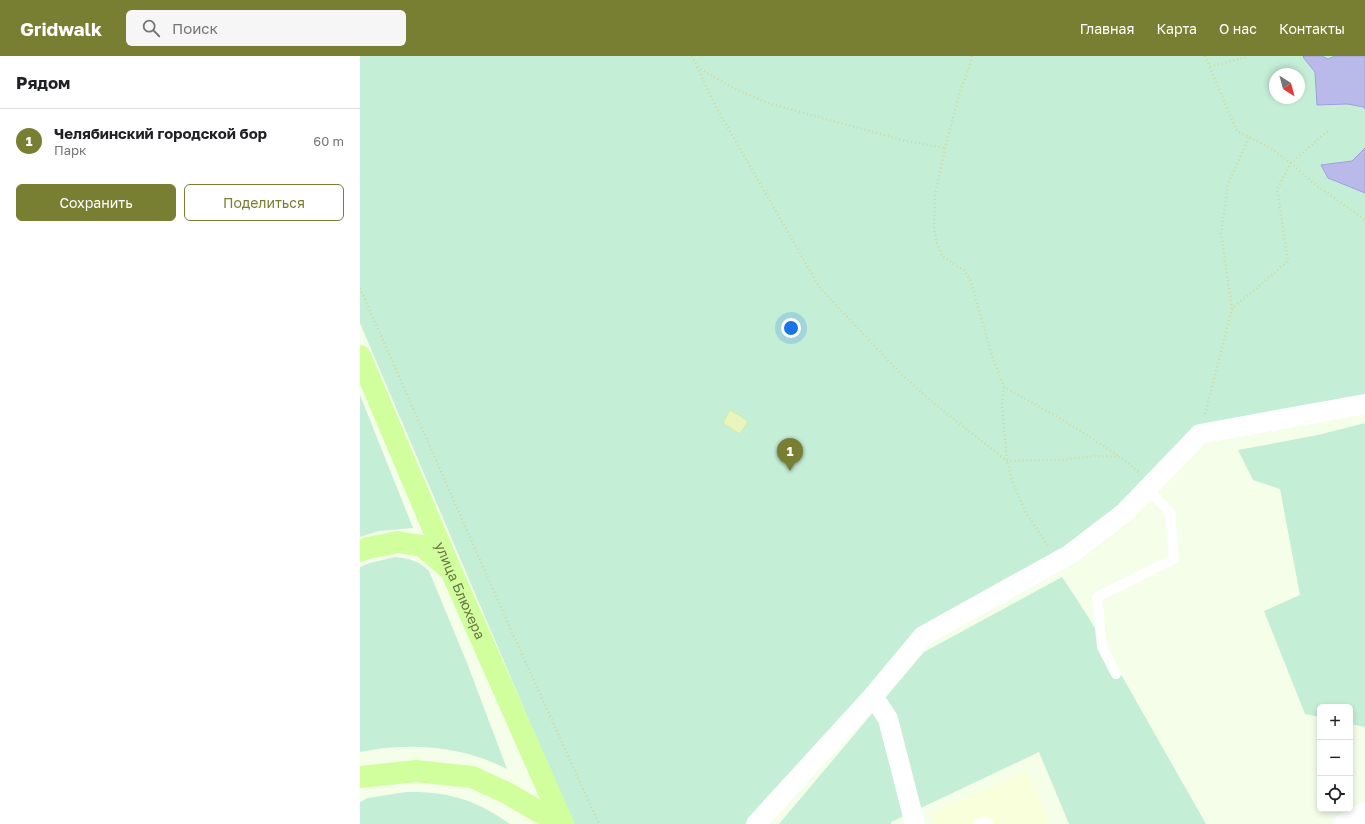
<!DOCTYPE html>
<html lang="ru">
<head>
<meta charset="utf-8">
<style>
  body { margin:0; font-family:"Golos Text",sans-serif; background:#f6f6f6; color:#202124 }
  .controls { position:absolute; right:12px; bottom:12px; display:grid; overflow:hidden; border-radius:6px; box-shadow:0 2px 6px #0003 }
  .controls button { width:36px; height:36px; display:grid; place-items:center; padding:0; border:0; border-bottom:1px solid #e0e0e0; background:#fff; color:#202124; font:20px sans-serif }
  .compass { position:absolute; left:909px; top:12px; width:36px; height:36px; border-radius:50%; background:#fff; box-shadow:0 2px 6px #0003; rotate:144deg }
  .you { position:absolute; left:431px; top:272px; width:14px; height:14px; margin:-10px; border:3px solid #fff; border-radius:50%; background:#1a73e8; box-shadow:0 0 0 6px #1a73e833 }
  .badge { display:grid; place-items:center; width:26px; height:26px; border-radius:50%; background:#787f32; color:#fff; font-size:13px; font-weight:700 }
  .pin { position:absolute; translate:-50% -33px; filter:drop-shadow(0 1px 2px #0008) }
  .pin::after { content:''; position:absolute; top:21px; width:14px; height:12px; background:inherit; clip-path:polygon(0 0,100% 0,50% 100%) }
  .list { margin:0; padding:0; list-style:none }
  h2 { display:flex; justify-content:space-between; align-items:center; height:52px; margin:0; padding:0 16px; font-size:17px }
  h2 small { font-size:13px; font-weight:400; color:#757577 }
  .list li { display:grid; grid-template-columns:26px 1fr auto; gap:12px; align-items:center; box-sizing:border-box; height:64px; padding:0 16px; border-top:1px solid #e0e0e0 }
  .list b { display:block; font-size:15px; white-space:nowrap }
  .list p { margin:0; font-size:13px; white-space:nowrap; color:#757577 }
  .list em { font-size:13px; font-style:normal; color:#757577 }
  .actions { display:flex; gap:8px; padding:12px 16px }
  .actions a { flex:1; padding:9px 0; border:1px solid #787f32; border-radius:6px; text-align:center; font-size:14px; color:#787f32 }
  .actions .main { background:#787f32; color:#fff }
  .icon { flex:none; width:22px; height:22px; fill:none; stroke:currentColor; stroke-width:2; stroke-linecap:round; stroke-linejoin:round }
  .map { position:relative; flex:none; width:1005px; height:768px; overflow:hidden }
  header { display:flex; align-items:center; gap:24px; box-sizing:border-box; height:56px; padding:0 20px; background:#787f32; color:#fff }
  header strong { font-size:19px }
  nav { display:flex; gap:22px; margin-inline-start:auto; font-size:14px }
  .search { width:280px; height:36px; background:#f6f6f6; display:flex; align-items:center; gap:10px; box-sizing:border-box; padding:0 14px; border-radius:6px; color:#757577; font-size:15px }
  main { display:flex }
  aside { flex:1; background:#fff }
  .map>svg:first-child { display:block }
  .commercial { fill:#faffdb }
  .green { fill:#c5eed7; fill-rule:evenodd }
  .water { fill:#babaea; stroke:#a09fdd }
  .building { fill:#e8f6bd; stroke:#d8ea9c }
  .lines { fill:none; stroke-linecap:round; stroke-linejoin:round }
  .path { stroke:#cddca0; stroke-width:2.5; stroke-dasharray:1 3; stroke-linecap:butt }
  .lane { stroke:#fff; stroke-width:10 }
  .street { stroke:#fff; stroke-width:20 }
  .primary { stroke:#d1ff9e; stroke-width:22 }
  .labels { text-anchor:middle; stroke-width:4; stroke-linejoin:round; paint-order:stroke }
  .street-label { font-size:14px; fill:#6c7746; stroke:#f8fff0 }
</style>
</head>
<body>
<header>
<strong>Gridwalk</strong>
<div class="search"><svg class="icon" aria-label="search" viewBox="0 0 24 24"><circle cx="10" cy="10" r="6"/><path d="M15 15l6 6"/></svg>Поиск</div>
<nav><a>Главная</a><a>Карта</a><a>О нас</a><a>Контакты</a></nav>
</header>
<main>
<aside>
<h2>Рядом<small></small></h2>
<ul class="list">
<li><span class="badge">1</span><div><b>Челябинский городской бор</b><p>Парк</p></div><em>60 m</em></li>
</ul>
<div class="actions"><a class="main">Сохранить</a><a>Поделиться</a></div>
</aside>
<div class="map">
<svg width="1005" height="768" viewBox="0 0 1005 768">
  <rect width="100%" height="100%" fill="#f4fee8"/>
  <polygon class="commercial" points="667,715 690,768 575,768 570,758"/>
  <g class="green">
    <path d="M 0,0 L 1005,0 L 1005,340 L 835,376 L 760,453 L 705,493 L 561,575 L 400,768 L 213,768 L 0,267 ZM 915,18 L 939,18 L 939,42 L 915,42 Z"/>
    <polygon points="0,339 53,472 19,475 0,481"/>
    <polygon points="1005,367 1005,671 990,668 990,651 960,651 960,661 945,658 904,555 940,539 920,433 893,424 878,394 958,379"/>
    <path d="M 35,501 C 49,502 59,505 69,515 L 107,607 L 147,713 C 102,690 50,686 0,696 L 0,511 L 10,507 Z"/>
    <polygon points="702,521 729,562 846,768 709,768 679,696 531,766 531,768 419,768 564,596"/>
    <path d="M 46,736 C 87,735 117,744 150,768 L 0,768 L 0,746 L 8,742 Z"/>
  </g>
  <g class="water">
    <polygon points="944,0 962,0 968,3 975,0 1005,0 1005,53 1004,51 987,48 957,49 955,16 943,1"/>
    <polygon points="1005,92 1005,137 968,122 961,109 992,105"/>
  </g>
  <polygon class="building" points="370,354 388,365 380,378 363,367"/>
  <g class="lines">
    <g class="path">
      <polyline points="332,0 356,51 460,232 540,317 576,349 647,405 699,404 735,400 760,401 779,416"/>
      <polyline points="612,0 609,13 600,35 585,92 575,140 574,173 577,187 582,200 605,215 611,226 633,303 644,331 703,364 759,400"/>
      <polyline points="845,0 877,75 909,91 931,107 952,126 1005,164"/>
      <polyline points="337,11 375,33 411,48 546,85 585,92"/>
      <polyline points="850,11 889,0"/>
      <polyline points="0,232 147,565 239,768"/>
      <polyline points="872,253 861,177 868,128 889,81"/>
      <polyline points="644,331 642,348 647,405 652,425 665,455 688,490"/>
      <polyline points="845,358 872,253 928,205 917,133 931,107 968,75"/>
    </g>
    <g class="lane">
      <polyline points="756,618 742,591 737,541 814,503 810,456 787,433"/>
      <polyline points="618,768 625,766 628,768"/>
    </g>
    <g class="street">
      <polyline points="513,640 528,663 555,768"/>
      <polyline points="396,768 513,640 563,580 709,499 764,457 840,378 1005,348"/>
      <polyline points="983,768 1005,756"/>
    </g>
    <g class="primary">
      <path id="s1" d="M 0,300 L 92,517 L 203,768"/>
      <polyline points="0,495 8,492 38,486 62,490 89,513"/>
      <polyline points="0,721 56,715 112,721 147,737 200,768"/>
    </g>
  </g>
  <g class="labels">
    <g class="street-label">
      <text dy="5" stroke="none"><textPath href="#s1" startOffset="255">улица Блюхера</textPath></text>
    </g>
  </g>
</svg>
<div class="controls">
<button>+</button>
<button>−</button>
<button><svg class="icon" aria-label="locate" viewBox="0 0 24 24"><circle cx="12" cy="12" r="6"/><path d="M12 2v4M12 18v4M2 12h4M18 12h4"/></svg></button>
</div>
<svg class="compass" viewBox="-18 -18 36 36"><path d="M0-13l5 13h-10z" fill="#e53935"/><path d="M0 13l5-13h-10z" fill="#757577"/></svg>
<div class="you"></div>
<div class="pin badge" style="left:430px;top:415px">1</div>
</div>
</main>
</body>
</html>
